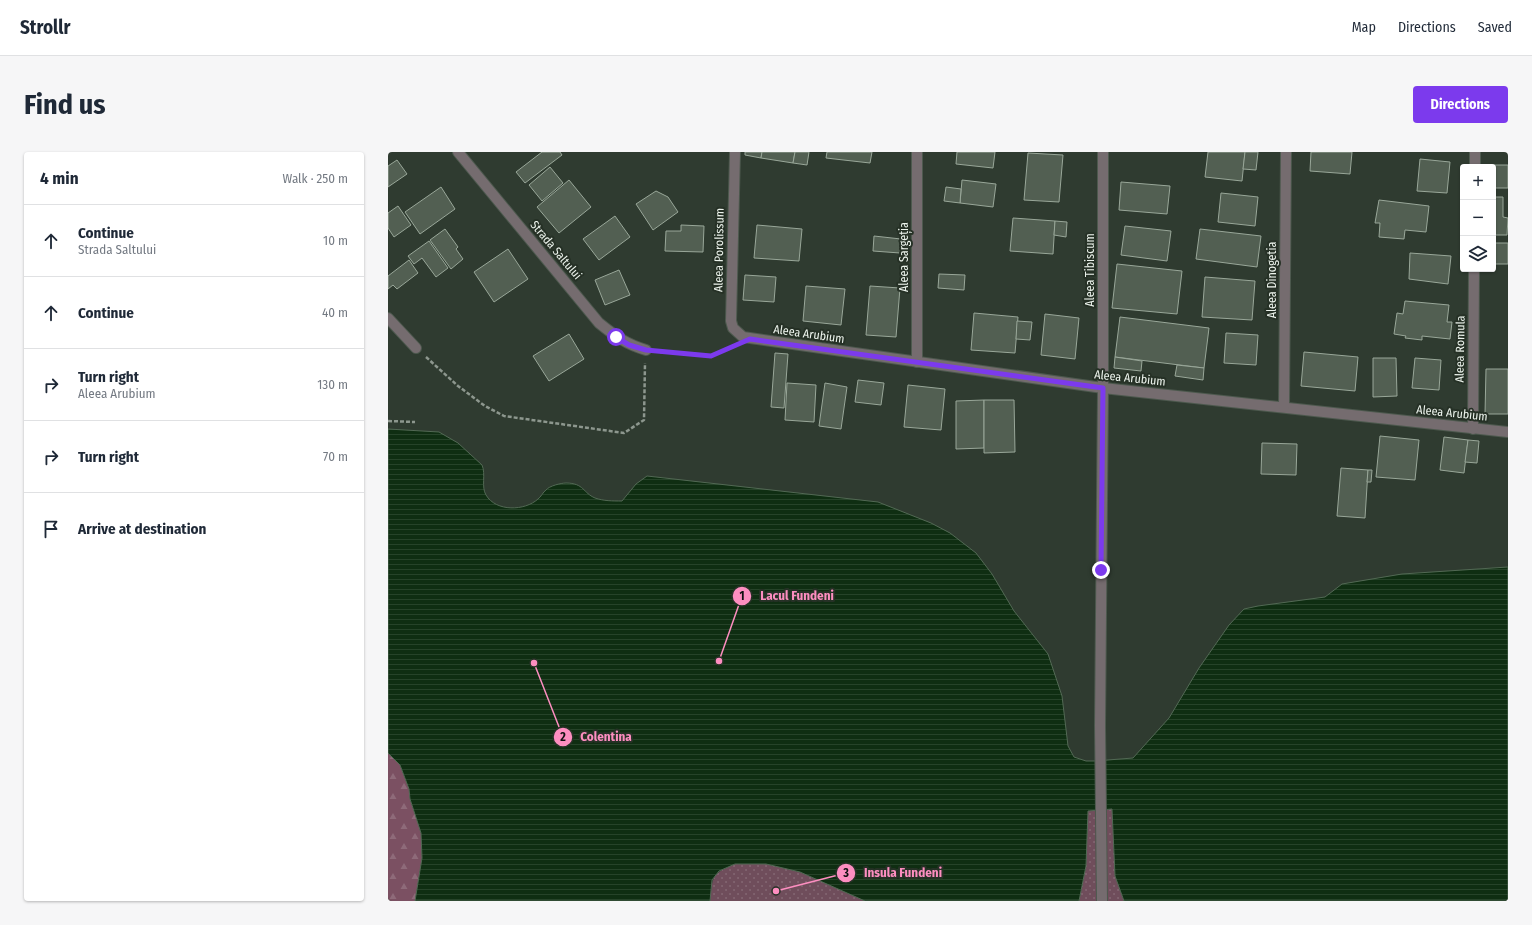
<!DOCTYPE html>
<html lang="en">
<head>
<meta charset="utf-8">
<style>
  body { margin:0; font-family:"Fira Sans Condensed",sans-serif; background:#f6f6f7; color:#1f2937 }
  .controls { position:absolute; right:12px; top:12px; display:grid; overflow:hidden; border-radius:4px; box-shadow:0 1px 3px #0004 }
  .controls button { width:36px; height:36px; display:grid; place-items:center; padding:0; border:0; border-bottom:1px solid #e0e1e3; background:#fff; color:#1f2937; font:20px sans-serif }
  .stop { position:absolute; width:12px; height:12px; margin:-9px; border:3px solid #7c3aed; border-radius:50%; background:#fff }
  .stop.end { background:#7c3aed; border-color:#fff; box-shadow:0 1px 4px #0008 }
  .list { margin:0; padding:0; list-style:none }
  h2 { display:flex; justify-content:space-between; align-items:center; height:52px; margin:0; padding:0 16px; font-size:17px }
  h2 small { font-size:13px; font-weight:400; color:#747a83 }
  .list li { display:grid; grid-template-columns:26px 1fr auto; gap:12px; align-items:center; box-sizing:border-box; height:72px; padding:0 16px; border-top:1px solid #e0e1e3 }
  .list b { display:block; font-size:15px; white-space:nowrap }
  .list p { margin:0; font-size:13px; white-space:nowrap; color:#747a83 }
  .list em { font-size:13px; font-style:normal; color:#747a83 }
  .icon { flex:none; width:22px; height:22px; fill:none; stroke:currentColor; stroke-width:2; stroke-linecap:round; stroke-linejoin:round }
  .map { position:relative; flex:none; width:1120px; height:749px; overflow:hidden; border-radius:4px }
  header { display:flex; align-items:center; gap:24px; box-sizing:border-box; height:56px; padding:0 20px; background:#fff; border-bottom:1px solid #e0e1e3 }
  header strong { font-size:19px }
  nav { display:flex; gap:22px; margin-inline-start:auto; font-size:14px }
  .intro { display:flex; align-items:center; justify-content:space-between; box-sizing:border-box; height:96px; padding:0 24px }
  h1 { margin:0; font-size:28px }
  .button { padding:10px 18px; border-radius:4px; background:#7c3aed; color:#fff; font-size:14px; font-weight:700 }
  main { display:flex; gap:24px; padding:0 24px }
  aside { flex:1; background:#fff; border-radius:4px; box-shadow:0 1px 3px #0004 }
  .map>svg:first-child { display:block }
  .green { fill:url(#green-dots) }
  .forest { fill:url(#forest-firs) }
  .water { fill:url(#water-rules); stroke:#526954 }
  .building { fill:#525f52; stroke:#99a799 }
  .lines { fill:none; stroke-linecap:round; stroke-linejoin:round }
  .minor-casing { stroke:#4d594e; stroke-width:12 }
  .path { stroke:#8d978e; stroke-width:2.5; stroke-dasharray:4 2; stroke-linecap:butt }
  .minor { stroke:#756c6f; stroke-width:10 }
  .route { stroke:#7c3aed; stroke-width:5 }
  .labels { text-anchor:middle; stroke-width:4; stroke-linejoin:round; paint-order:stroke }
  .street-label { font-size:12px; fill:#edf4ed; stroke:#263126 }
  .leader { fill:none; stroke:#fd8ec0; stroke-width:1.5 }
  .callout-dot { fill:#fd8ec0; stroke:#263126; stroke-width:1.5 }
  .mark-label { font-size:12px; text-anchor:middle; font-weight:bold; fill:#111 }
  .callout-label { font-size:13px; text-anchor:middle; font-weight:bold; fill:#fd8ec0; stroke:#263126; stroke-width:4; stroke-linejoin:round; paint-order:stroke }
</style>
</head>
<body>
<header>
<strong>Strollr</strong>
<nav><a>Map</a><a>Directions</a><a>Saved</a></nav>
</header>
<div class="intro"><h1>Find us</h1><a class="button">Directions</a></div>
<main>
<aside>
<h2>4 min<small>Walk · 250 m</small></h2>
<ul class="list">
<li><svg class="icon" aria-label="ahead" viewBox="0 0 24 24"><path d="M12 20V5M6 11l6-6 6 6"/></svg><div><b>Continue</b><p>Strada Saltului</p></div><em>10 m</em></li>
<li><svg class="icon" aria-label="ahead" viewBox="0 0 24 24"><path d="M12 20V5M6 11l6-6 6 6"/></svg><div><b>Continue</b></div><em>40 m</em></li>
<li><svg class="icon" aria-label="right" viewBox="0 0 24 24"><path d="M7 20v-9h11M14 6l5 5-5 5"/></svg><div><b>Turn right</b><p>Aleea Arubium</p></div><em>130 m</em></li>
<li><svg class="icon" aria-label="right" viewBox="0 0 24 24"><path d="M7 20v-9h11M14 6l5 5-5 5"/></svg><div><b>Turn right</b></div><em>70 m</em></li>
<li><svg class="icon" aria-label="arrive" viewBox="0 0 24 24"><path d="M6 21V4h12l-3 4 3 4H6"/></svg><div><b>Arrive at destination</b></div></li>
</ul>
</aside>
<div class="map">
<svg width="1120" height="749" viewBox="0 0 1120 749">
  <defs>
    <pattern id="green-dots" width="8" height="8" patternUnits="userSpaceOnUse"><rect width="8" height="8" fill="#6f4d5b"/><path d="M2 2h.1M6 6h.1" fill="none" stroke="#846773" stroke-width="1.8" stroke-linecap="round"/></pattern>
    <pattern id="forest-firs" width="22" height="20" patternUnits="userSpaceOnUse"><rect width="22" height="20" fill="#7b5062"/><path d="M5 1l3.5 6h-7zM16 11l3.5 6h-7z" fill="#8e6a79"/></pattern>
    <pattern id="water-rules" width="6" height="5" patternUnits="userSpaceOnUse"><rect width="6" height="5" fill="#0f2e12"/><path d="M0 2.5h6" fill="none" stroke="#264329"/></pattern>
  </defs>
  <rect width="100%" height="100%" fill="#2f3b30"/>
  <g class="green">
    <polygon points="724,657 727,724 736,749 691,749 698,714 700,659"/>
    <path d="M 347,712 L 378,712 L 412,720 L 477,749 L 322,749 C 325,724 323,722 347,712 Z"/>
  </g>
  <polygon class="forest" points="0,601 12,613 21,637 22,647 33,681 34,706 27,749 0,749"/>
  <path class="water" d="M 0,277 L 51,280 L 70,291 L 94,313 C 98,322 93,335 98,343 C 108,360 137,359 150,347 C 153,345 155,340 158,338 C 161,334 173,331 178,331 C 196,331 195,341 207,346 C 216,349 224,349 234,349 L 248,332 L 259,324 L 490,350 L 543,371 L 562,381 L 588,401 L 604,422 L 626,459 L 660,502 L 674,544 L 680,594 L 686,605 L 698,609 L 707,609 L 745,606 L 781,566 L 811,516 L 841,473 L 856,457 L 870,454 L 937,445 L 954,432 L 1014,422 L 1120,415 L 1120,749 L 736,749 L 727,724 L 724,657 L 700,659 L 698,714 L 691,749 L 477,749 L 412,720 L 378,712 L 347,712 L 331,719 L 324,728 L 322,749 L 27,749 L 34,706 L 33,681 L 22,647 L 21,637 L 12,613 L 0,601 Z"/>
  <g class="building">
    <polygon points="154,0 172,0 174,3 137,31 128,20"/>
    <polygon points="357,0 374,0 373,6 357,3"/>
    <polygon points="374,0 407,0 405,11 373,6"/>
    <polygon points="407,0 421,0 419,13 405,11"/>
    <polygon points="439,0 484,0 482,11 438,6"/>
    <polygon points="569,0 607,0 605,16 568,12"/>
    <polygon points="820,0 857,0 854,29 817,25"/>
    <polygon points="857,0 870,0 868,18 855,17"/>
    <polygon points="923,0 964,0 962,22 922,19"/>
    <polygon points="640,1 675,3 671,50 636,48"/>
    <polygon points="1032,7 1062,10 1059,41 1029,39"/>
    <polygon points="9,8 19,22 0,35 0,14"/>
    <polygon points="1098,13 1120,13 1120,36 1105,36 1105,15 1098,15"/>
    <polygon points="162,15 175,31 154,49 141,33"/>
    <polygon points="181,28 203,55 171,81 149,55"/>
    <polygon points="574,28 608,32 605,55 572,51"/>
    <polygon points="733,30 782,34 779,62 731,58"/>
    <polygon points="53,35 67,57 32,82 17,60"/>
    <polygon points="558,35 573,37 572,51 556,49"/>
    <polygon points="268,39 280,45 290,60 265,78 248,52"/>
    <polygon points="833,41 870,45 867,74 830,70"/>
    <polygon points="1105,45 1115,45 1115,65 1120,66 1119,83 1105,83"/>
    <polygon points="991,48 1041,54 1038,80 1017,78 1016,87 991,85 992,71 987,71"/>
    <polygon points="10,54 23,73 6,85 0,76 0,61"/>
    <polygon points="227,64 242,85 211,108 195,87"/>
    <polygon points="625,66 667,69 665,102 622,99"/>
    <polygon points="667,69 679,70 678,85 666,83"/>
    <polygon points="293,73 316,74 315,100 277,99 278,79 293,79"/>
    <polygon points="369,73 414,77 411,109 366,106"/>
    <polygon points="737,74 783,79 779,109 733,103"/>
    <polygon points="57,77 70,95 68,97 75,107 63,117 42,88"/>
    <polygon points="812,77 873,84 869,115 808,107"/>
    <polygon points="486,84 513,87 512,101 485,99"/>
    <polygon points="41,89 60,116 48,125 34,106 26,112 20,104"/>
    <rect x="1105" y="91" width="15" height="21"/>
    <polygon points="120,97 140,127 106,150 86,120"/>
    <polygon points="1022,101 1063,104 1060,132 1021,127"/>
    <polygon points="21,108 30,121 9,137 5,133 0,137 0,124"/>
    <polygon points="729,112 794,119 789,162 724,156"/>
    <polygon points="231,118 242,143 217,153 207,128"/>
    <polygon points="551,122 577,123 576,138 550,136"/>
    <polygon points="357,123 388,125 386,150 355,148"/>
    <polygon points="817,125 867,129 864,168 814,165"/>
    <polygon points="418,134 457,137 453,173 415,169"/>
    <polygon points="482,134 512,136 508,185 478,183"/>
    <polygon points="1017,149 1061,153 1059,170 1064,170 1062,187 1034,184 1034,188 1017,186 1018,184 1006,182 1009,161 1015,162"/>
    <polygon points="586,161 630,165 627,201 583,198"/>
    <polygon points="657,162 691,166 687,207 653,203"/>
    <polygon points="732,165 821,176 816,216 727,205"/>
    <polygon points="629,169 644,170 642,188 628,187"/>
    <polygon points="838,181 870,183 868,213 836,211"/>
    <polygon points="181,182 196,207 161,229 145,204"/>
    <polygon points="916,200 970,205 967,239 913,234"/>
    <polygon points="387,201 400,202 396,256 383,255"/>
    <polygon points="727,205 754,209 753,219 726,216"/>
    <polygon points="985,206 1008,206 1009,244 985,245"/>
    <polygon points="1027,206 1053,208 1051,238 1024,236"/>
    <polygon points="789,213 816,216 815,228 787,224"/>
    <polygon points="1098,217 1120,217 1120,262 1097,262"/>
    <polygon points="470,228 496,231 493,253 467,250"/>
    <polygon points="399,231 428,233 426,270 397,268"/>
    <polygon points="437,231 459,235 453,277 431,274"/>
    <polygon points="520,233 557,237 553,278 516,275"/>
    <polygon points="596,248 596,296 568,297 568,249"/>
    <polygon points="596,248 626,248 627,300 596,301"/>
    <polygon points="992,284 1031,288 1027,328 988,325"/>
    <polygon points="1056,285 1080,288 1076,321 1052,318"/>
    <polygon points="1080,288 1091,289 1089,311 1077,310"/>
    <polygon points="874,291 909,292 908,323 873,322"/>
    <polygon points="953,316 980,318 977,366 949,364"/>
    <polygon points="980,318 984,318 983,330 979,330"/>
  </g>
  <g class="lines">
    <defs>
      <g id="minor">
        <path d="M 70,0 L 211,171 C 227,184 238,192 258,198"/>
        <polyline points="347,0 343,169 345,176 355,185 715,236 1120,280"/>
        <polyline points="1087,15 1087,0"/>
        <polyline points="0,166 28,196"/>
        <polyline points="529,210 529,0"/>
        <polyline points="896,255 898,0"/>
        <polyline points="1085,277 1086,117"/>
        <polyline points="714,749 712,574 715,236 715,0"/>
      </g>
    </defs>
    <use href="#minor" class="minor-casing"/>
    <g class="path">
      <polyline points="272,200 323,204 345,195"/>
      <polyline points="38,205 70,234 97,254 116,264 236,281 256,268 257,211"/>
      <polyline points="0,269 27,270"/>
    </g>
    <use href="#minor" class="minor"/>
  </g>
  <g class="lines">
    <polyline class="route" points="228,185 241,193 258,198 323,204 362,187 715,236 713,418"/>
  </g>
  <g class="labels">
    <g class="street-label">
      <text transform="translate(168 98) rotate(50)" y="4">Strada Saltului</text>
      <text transform="translate(331 98) rotate(-89)" y="4">Aleea Porolissum</text>
      <text transform="translate(516 105) rotate(-90)" y="4">Aleea Sargeția</text>
      <text transform="translate(702 118) rotate(-90)" y="4">Aleea Tibiscum</text>
      <text transform="translate(884 128) rotate(-90)" y="4">Aleea Dinogetia</text>
      <text transform="translate(421 182) rotate(8)" y="4">Aleea Arubium</text>
      <text transform="translate(1072 197) rotate(-89)" y="4">Aleea Romula</text>
      <text transform="translate(742 226) rotate(6)" y="4">Aleea Arubium</text>
      <text transform="translate(1064 261) rotate(6)" y="4">Aleea Arubium</text>
    </g>
  </g>
  <path class="leader" d="M331 509L354 444M146 511L175 585M388 739L458 721"/>
  <g class="callout-dot">
    <circle cx="331" cy="509" r="4"/>
    <circle cx="146" cy="511" r="4"/>
    <circle cx="388" cy="739" r="4"/>
    <circle cx="354" cy="444" r="10"/>
    <circle cx="175" cy="585" r="10"/>
    <circle cx="458" cy="721" r="10"/>
  </g>
  <g class="mark-label">
    <text x="354" y="448">1</text>
    <text x="175" y="589">2</text>
    <text x="458" y="725">3</text>
  </g>
  <g class="callout-label">
    <text x="409" y="448">Lacul Fundeni</text>
    <text x="218" y="589">Colentina</text>
    <text x="515" y="725">Insula Fundeni</text>
  </g>
</svg>
<div class="controls">
<button>+</button>
<button>−</button>
<button><svg class="icon" aria-label="layers" viewBox="0 0 24 24"><path d="M12 4l9 5-9 5-9-5zM3 14l9 5 9-5"/></svg></button>
</div>
<div class="stop" style="left:228px;top:185px"></div>
<div class="stop end" style="left:713px;top:418px"></div>
</div>
</main>
</body>
</html>
